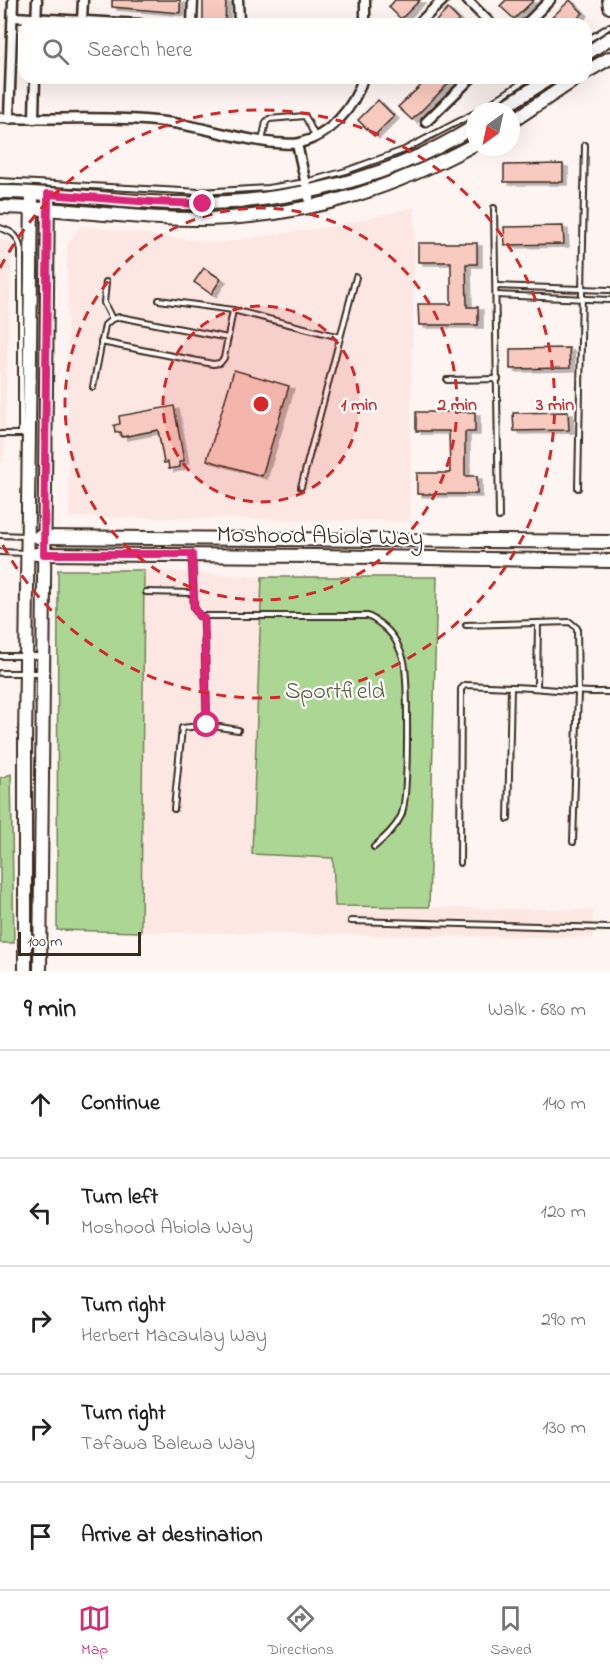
<!DOCTYPE html>
<html lang="en">
<head>
<meta charset="utf-8">
<style>
  body { margin:0; font-family:"Indie Flower",sans-serif; background:#f6f6f6; color:#222 }
  .compass { position:absolute; left:466px; top:102px; width:54px; height:54px; border-radius:50%; background:#fff; box-shadow:0 6px 24px #0002; rotate:213deg }
  .scale { position:absolute; left:18px; bottom:15px; width:123px; box-sizing:border-box; padding-left:6px; border:3px solid #3b2a1e; border-top:0; font-size:16px; line-height:21px; white-space:nowrap; color:#3b2a1e; -webkit-text-stroke:4px #fff; paint-order:stroke }
  .stop { position:absolute; width:18px; height:18px; margin:-14px; border:4px solid #db2777; border-radius:50%; background:#fff }
  .stop.end { background:#db2777; border-color:#fff; box-shadow:0 2px 6px #0008 }
  .list { margin:0; padding:0; list-style:none }
  h2 { display:flex; justify-content:space-between; align-items:center; height:78px; margin:0; padding:0 24px; font-size:26px }
  h2 small { font-size:20px; font-weight:400; color:#767676 }
  .list li { display:grid; grid-template-columns:39px 1fr auto; gap:18px; align-items:center; box-sizing:border-box; height:108px; padding:0 24px; border-top:2px solid #e0e0e0 }
  .list b { display:block; font-size:22px; white-space:nowrap }
  .list p { margin:0; font-size:20px; white-space:nowrap; color:#767676 }
  .list em { font-size:20px; font-style:normal; color:#767676 }
  .icon { flex:none; width:33px; height:33px; fill:none; stroke:currentColor; stroke-width:2; stroke-linecap:round; stroke-linejoin:round }
  .map { position:relative; flex:none; width:610px; height:971px; overflow:hidden }
  .search { position:absolute; background:#fff; box-shadow:0 6px 24px #0002; left:18px; right:18px; top:18px; height:66px; display:flex; align-items:center; gap:15px; box-sizing:border-box; padding:0 21px; border-radius:18px; color:#767676; font-size:22px }
  .sheet { height:618px; background:#fff }
  nav { display:flex; justify-content:space-around; align-items:center; box-sizing:border-box; height:84px; border-top:2px solid #e0e0e0; background:#fff; font-size:16px; color:#767676 }
  nav a { display:grid; justify-items:center; gap:3px }
  nav .on { color:#db2777 }
  .map>svg:first-child { display:block }
  .built { fill:#fce7e3 }
  .green { fill:#acd694; stroke:#748059; stroke-width:1.5 }
  .building { fill:#f9cabf; stroke:#3b2a1e; stroke-width:1.5; filter:url(#shadow) }
  .lines { fill:none; stroke-linecap:round; stroke-linejoin:round }
  .service-casing { stroke:#3b2a1e; stroke-width:8 }
  .minor-casing { stroke:#3b2a1e; stroke-width:13 }
  .secondary-casing { stroke:#3b2a1e; stroke-width:16 }
  .service { stroke:#fff; stroke-width:4 }
  .minor { stroke:#fff; stroke-width:8 }
  .secondary { stroke:#fff; stroke-width:12 }
  .route { stroke:#db2777; stroke-width:8 }
  .ring { fill:none; stroke:#d62828; stroke-width:3; stroke-dasharray:10 8 }
  .labels { text-anchor:middle; stroke-width:4.5; stroke-linejoin:round; paint-order:stroke }
  .street-label { font-size:24px; fill:#3b2a1e; stroke:#fff }
  .park-label { font-size:24px; fill:#5d5e41; stroke:#fff }
  .centre { fill:#d62828; stroke:#fff; stroke-width:3 }
  .ring-label { font-size:18px; text-anchor:middle; font-weight:bold; fill:#d62828; stroke:#fff; stroke-width:4.5; stroke-linejoin:round; paint-order:stroke }
</style>
</head>
<body>
<div class="map">
<svg width="610" height="971" viewBox="0 0 610 971">
  <defs>
    <filter id="shadow"><feDropShadow dx="5" dy="3" stdDeviation="0" flood-color="#0004"/></filter>
  </defs>
  <rect width="100%" height="100%" fill="#fef4f2"/>
  <filter id="ink" filterUnits="userSpaceOnUse"><feTurbulence type="fractalNoise" baseFrequency=".0167" numOctaves="2"/><feDisplacementMap in="SourceGraphic" scale="12" xChannelSelector="R" yChannelSelector="G"/><feConvolveMatrix kernelMatrix="1 2 1 2 8 2 1 2 1" color-interpolation-filters="sRGB"/></filter>
  <g filter="url(#ink)">
    <g class="built">
      <polygon points="415,207 409,521 69,517 67,245 81,226 216,243 335,226"/>
      <polygon points="0,238 12,244 3,462 0,462"/>
      <polygon points="144,570 262,577 252,854 334,858 335,906 593,910 593,938 141,932"/>
    </g>
    <g class="green">
      <polygon points="58,570 144,570 141,932 57,930"/>
      <polygon points="262,577 437,577 429,907 335,906 333,858 252,854"/>
      <polygon points="11,774 14,943 0,943 0,778"/>
    </g>
    <g class="building">
      <polygon points="112,0 180,0 180,13 112,7"/>
      <polygon points="203,0 226,0 225,24 203,24"/>
      <polygon points="395,0 420,0 401,19 389,7"/>
      <polygon points="506,0 534,0 514,19 500,6"/>
      <polygon points="570,0 583,13 571,24 545,24"/>
      <polygon points="448,9 459,20 455,24 433,24"/>
      <polygon points="429,78 454,78 412,120 398,107"/>
      <polygon points="378,100 394,116 374,136 358,120"/>
      <polygon points="563,164 563,182 504,182 504,165"/>
      <polygon points="563,226 564,244 505,245 504,227"/>
      <polygon points="418,243 477,243 477,264 466,264 467,307 478,307 478,325 419,325 418,304 451,304 451,262 418,262"/>
      <polygon points="204,268 221,279 211,294 194,282"/>
      <polygon points="569,348 570,368 510,369 510,349"/>
      <polygon points="234,370 289,386 262,476 207,460"/>
      <polygon points="174,406 184,461 179,462 180,467 169,469 168,462 164,463 158,430 122,437 121,432 115,433 114,425 120,424 119,416"/>
      <polygon points="416,412 475,412 475,432 465,432 465,476 477,476 477,494 417,494 417,473 450,473 449,431 416,431"/>
      <polygon points="568,412 569,430 514,431 513,413"/>
    </g>
    <g class="lines">
      <defs>
        <g id="service">
          <polyline points="586,41 610,26"/>
          <polyline points="479,111 529,78"/>
          <polyline points="262,141 266,122 269,119 305,116 315,136"/>
          <polyline points="0,181 200,192 268,188 306,182 346,171 404,150 475,113"/>
          <polyline points="494,208 499,517"/>
          <path d="M 0,228 C 14,232 19,237 21,251 L 21,434"/>
          <polyline points="106,282 104,303 112,319"/>
          <polyline points="496,286 610,290"/>
          <polyline points="496,295 610,300"/>
          <polyline points="159,300 233,310 340,337"/>
          <polyline points="101,342 213,364 220,363 224,358 233,310"/>
          <polyline points="447,380 498,379"/>
          <polyline points="93,387 105,325 112,319 120,317 228,338"/>
          <polyline points="0,434 23,434"/>
          <polyline points="301,487 356,277"/>
          <polyline points="578,488 585,145"/>
          <polyline points="0,535 25,536"/>
          <polyline points="0,552 26,553"/>
          <path d="M 192,558 L 194,607 L 199,616 L 368,616 C 381,623 394,634 399,648 C 401,652 403,657 404,661 C 408,682 409,800 401,816 C 395,829 384,838 374,847"/>
          <polyline points="146,592 193,593"/>
          <polyline points="204,618 207,725"/>
          <polyline points="466,625 570,622 577,628 578,692 573,842"/>
          <polyline points="0,656 41,656"/>
          <polyline points="0,673 41,673"/>
          <polyline points="537,687 538,623"/>
          <polyline points="174,809 182,728 207,725 238,730"/>
          <path d="M 508,819 L 511,687 C 544,688 577,693 610,692"/>
          <polyline points="460,863 461,689 465,685 511,687"/>
          <polyline points="351,921 610,928"/>
        </g>
        <g id="minor">
          <polyline points="238,0 239,22"/>
          <polyline points="365,0 365,24"/>
          <polyline points="467,0 491,24"/>
          <polyline points="13,17 140,24"/>
          <polyline points="82,20 83,0"/>
          <polyline points="36,24 37,0"/>
          <polyline points="192,24 193,0"/>
          <polyline points="418,24 443,0"/>
          <polyline points="526,24 550,0"/>
          <path d="M 0,118 C 56,120 118,115 173,123 C 208,128 241,140 276,143 C 283,143 292,145 299,143 C 330,136 354,108 363,78"/>
          <polyline points="9,119 13,0"/>
          <polyline points="34,119 35,78"/>
          <polyline points="426,122 471,78"/>
          <polyline points="297,144 311,207"/>
        </g>
        <g id="secondary">
          <polyline points="609,0 610,7"/>
          <polyline points="586,54 610,38"/>
          <polyline points="586,72 610,58"/>
          <polyline points="498,111 550,78"/>
          <polyline points="511,122 577,78"/>
          <path d="M 0,192 C 50,192 100,199 151,202 C 263,209 379,186 475,126"/>
          <path d="M 0,207 C 76,208 152,223 228,218 C 320,212 395,187 475,144"/>
          <polyline points="38,537 610,542"/>
          <polyline points="36,554 315,556 610,561"/>
          <polyline points="25,971 25,744 32,193"/>
          <polyline points="40,971 48,194"/>
        </g>
      </defs>
      <use href="#service" class="service-casing"/>
      <use href="#minor" class="minor-casing"/>
      <use href="#secondary" class="secondary-casing"/>
      <use href="#service" class="service"/>
      <use href="#minor" class="minor"/>
      <use href="#secondary" class="secondary"/>
    </g>
  </g>
  <g class="lines" filter="url(#ink)">
    <polyline class="route" points="203,204 152,202 48,194 44,554 192,554 194,607 199,616 204,618 207,725"/>
  </g>
  <circle cx="261" cy="404" r="98" fill="#d62828" fill-opacity=".12"/>
  <g class="ring">
    <circle cx="261" cy="404" r="98"/>
    <circle cx="261" cy="404" r="196"/>
    <path d="M0 268A294 294 0 1 1 0 540"/>
  </g>
  <g class="labels">
    <g class="street-label">
      <text transform="translate(320 535) rotate(1)" y="8">Moshood Abiola Way</text>
    </g>
    <g class="park-label">
      <text x="335" y="698">Sportfield</text>
    </g>
  </g>
  <circle cx="261" cy="404" r="9" class="centre"/>
  <g class="ring-label">
    <text x="359" y="410">1 min</text>
    <text x="457" y="410">2 min</text>
    <text x="555" y="410">3 min</text>
  </g>
</svg>
<svg class="compass" viewBox="-18 -18 36 36"><path d="M0-13l5 13h-10z" fill="#e53935"/><path d="M0 13l5-13h-10z" fill="#767676"/></svg>
<div class="scale">100 m</div>
<div class="stop" style="left:207px;top:725px"></div>
<div class="stop end" style="left:203px;top:204px"></div>
<div class="search"><svg class="icon" aria-label="search" viewBox="0 0 24 24"><circle cx="10" cy="10" r="6"/><path d="M15 15l6 6"/></svg>Search here</div>
</div>
<section class="sheet">
<h2>9 min<small>Walk · 680 m</small></h2>
<ul class="list">
<li><svg class="icon" aria-label="ahead" viewBox="0 0 24 24"><path d="M12 20V5M6 11l6-6 6 6"/></svg><div><b>Continue</b></div><em>140 m</em></li>
<li><svg class="icon" aria-label="left" viewBox="0 0 24 24"><path d="M17 20v-9H6M10 6l-5 5 5 5"/></svg><div><b>Turn left</b><p>Moshood Abiola Way</p></div><em>120 m</em></li>
<li><svg class="icon" aria-label="right" viewBox="0 0 24 24"><path d="M7 20v-9h11M14 6l5 5-5 5"/></svg><div><b>Turn right</b><p>Herbert Macaulay Way</p></div><em>290 m</em></li>
<li><svg class="icon" aria-label="right" viewBox="0 0 24 24"><path d="M7 20v-9h11M14 6l5 5-5 5"/></svg><div><b>Turn right</b><p>Tafawa Balewa Way</p></div><em>130 m</em></li>
<li><svg class="icon" aria-label="arrive" viewBox="0 0 24 24"><path d="M6 21V4h12l-3 4 3 4H6"/></svg><div><b>Arrive at destination</b></div></li>
</ul>
</section>
<nav>
<a class="on"><svg class="icon" aria-label="map" viewBox="0 0 24 24"><path d="M3 6l6-2 6 2 6-2v14l-6 2-6-2-6 2zM9 4v14M15 6v14"/></svg>Map</a>
<a><svg class="icon" aria-label="directions" viewBox="0 0 24 24"><path d="M12 3l9 9-9 9-9-9zM9 14v-3h6M13 9l2 2-2 2"/></svg>Directions</a>
<a><svg class="icon" aria-label="saved" viewBox="0 0 24 24"><path d="M7 4h10v16l-5-4-5 4z"/></svg>Saved</a>
</nav>
</body>
</html>
